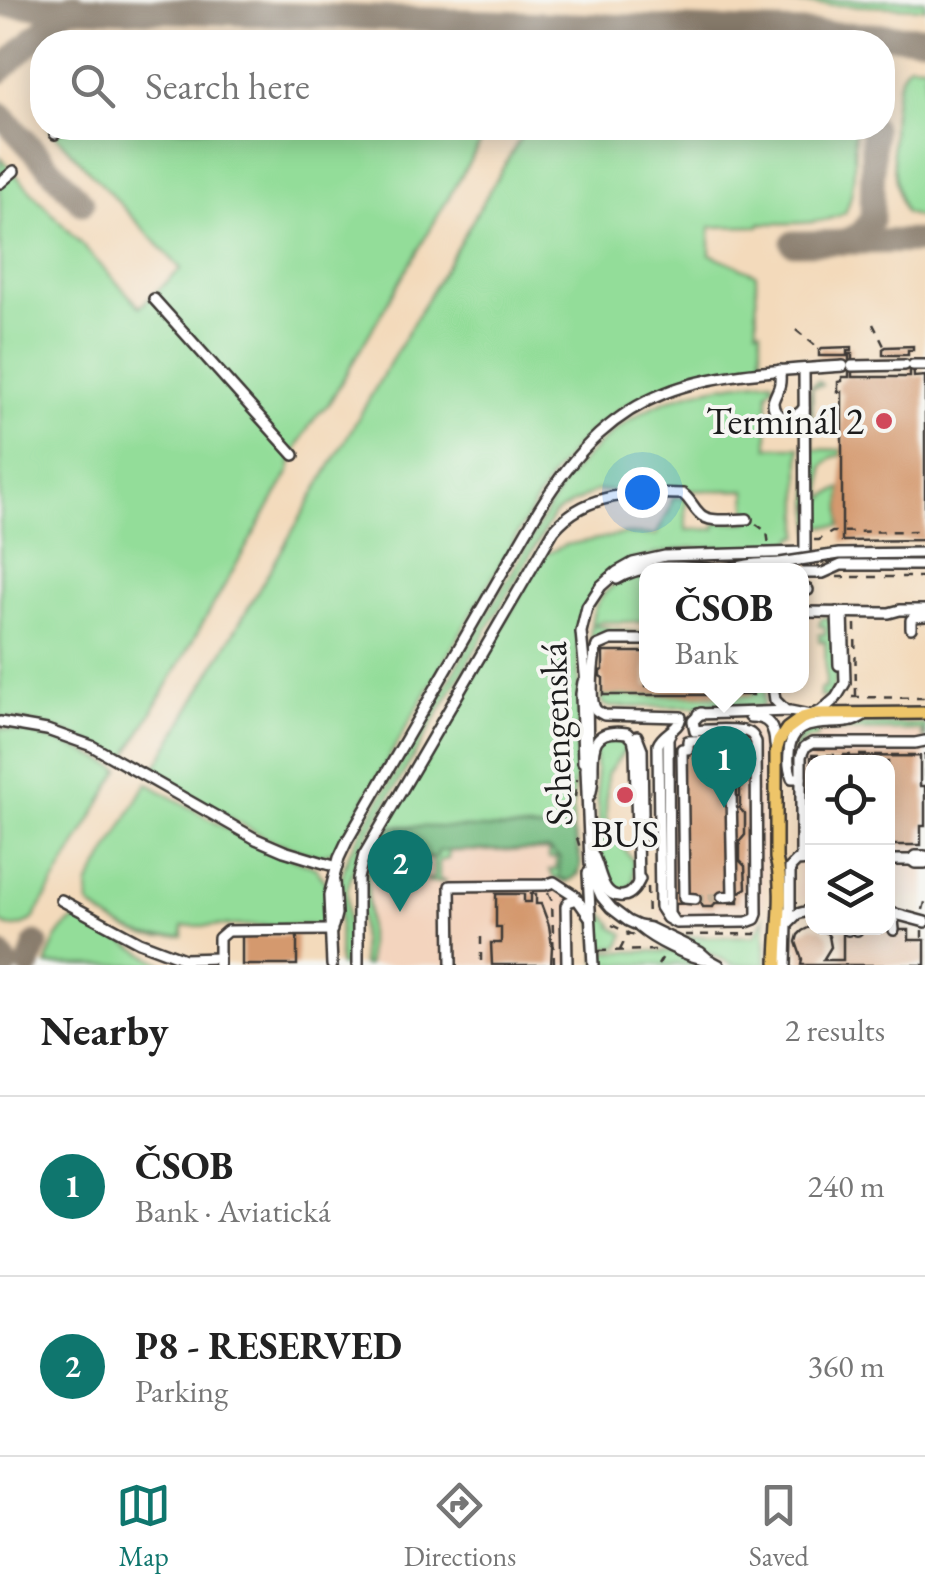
<!DOCTYPE html>
<html lang="en">
<head>
<meta charset="utf-8">
<style>
  body { margin:0; font-family:"EB Garamond",serif; background:#f2f2f2; color:#222 }
  .controls { position:absolute; right:30px; bottom:30px; display:grid; overflow:hidden; border-radius:20px; box-shadow:0 5px 25px #0003 }
  .controls button { width:90px; height:90px; display:grid; place-items:center; padding:0; border:0; border-bottom:2px solid #e0e0e0; background:#fff; color:#222; font:50px sans-serif }
  .you { position:absolute; left:642px; top:492px; width:35px; height:35px; margin:-25px; border:8px solid #fff; border-radius:50%; background:#1a73e8; box-shadow:0 0 0 15px #1a73e833 }
  .badge { display:grid; place-items:center; width:65px; height:65px; border-radius:50%; background:#0f766e; color:#fff; font-size:32px; font-weight:700 }
  .pin { position:absolute; translate:-50% -82px; filter:drop-shadow(0 2px 5px #0008) }
  .pin::after { content:''; position:absolute; top:52px; width:35px; height:30px; background:inherit; clip-path:polygon(0 0,100% 0,50% 100%) }
  .popup { position:absolute; left:639px; top:563px; width:170px; height:130px; box-sizing:border-box; display:grid; place-content:center; border-radius:20px; background:#fff; filter:drop-shadow(0 2px 8px #0005); font-size:32px; white-space:nowrap; color:#767676 }
  .popup b { font-size:38px; color:#222 }
  .popup::after { content:''; position:absolute; left:50%; top:100%; margin-left:-20px; border:20px solid transparent; border-top-color:#fff }
  .list { margin:0; padding:0; list-style:none }
  h2 { display:flex; justify-content:space-between; align-items:center; height:130px; margin:0; padding:0 40px; font-size:42px }
  h2 small { font-size:32px; font-weight:400; color:#767676 }
  .list li { display:grid; grid-template-columns:65px 1fr auto; gap:30px; align-items:center; box-sizing:border-box; height:180px; padding:0 40px; border-top:2px solid #e0e0e0 }
  .list b { display:block; font-size:38px; white-space:nowrap }
  .list p { margin:0; font-size:32px; white-space:nowrap; color:#767676 }
  .list em { font-size:32px; font-style:normal; color:#767676 }
  .icon { flex:none; width:55px; height:55px; fill:none; stroke:currentColor; stroke-width:2; stroke-linecap:round; stroke-linejoin:round }
  .map { position:relative; flex:none; width:925px; height:965px; overflow:hidden }
  .search { position:absolute; background:#fff; box-shadow:0 5px 25px #0003; left:30px; right:30px; top:30px; height:110px; display:flex; align-items:center; gap:25px; box-sizing:border-box; padding:0 35px; border-radius:40px; color:#767676; font-size:38px }
  .sheet { height:490px; background:#fff }
  nav { display:flex; justify-content:space-around; align-items:center; box-sizing:border-box; height:140px; border-top:2px solid #e0e0e0; background:#fff; font-size:28px; color:#767676 }
  nav a { display:grid; justify-items:center; gap:5px }
  nav .on { color:#0f766e }
  .map>svg:first-child { display:block }
  .built { fill:#f3d4be }
  .green { fill:#93dd99; stroke:#587c5a; stroke-width:2.5 }
  .forest { fill:#76bc81; stroke:#496c4e; stroke-width:2.5 }
  .lines { fill:none; stroke-linecap:round; stroke-linejoin:round }
  .taxiway { stroke:#887b6c; stroke-width:25 }
  .building { fill:#d4996e }
  .minor-tunnel { stroke:#c8b49b; stroke-width:9; stroke-dasharray:9 4.5; stroke-linecap:butt }
  .minor-casing { stroke:#3c3834; stroke-width:14 }
  .major-casing { stroke:#3c3834; stroke-width:16 }
  .path { stroke:#3c3834; stroke-width:2.5; stroke-dasharray:8 8; stroke-linecap:butt }
  .minor { stroke:#fff; stroke-width:9 }
  .major { stroke:#eec569; stroke-width:11 }
  .minor-bridge-casing { stroke:#3c3834; stroke-width:14; stroke-linecap:butt }
  .minor-bridge { stroke:#fff; stroke-width:9 }
  .poi-dot { fill:#d1495b; stroke:#f6f6f2; stroke-width:4 }
  .labels { text-anchor:middle; stroke-width:8; stroke-linejoin:round; paint-order:stroke }
  .poi-label { font-size:38px; fill:#1c1c1c; stroke:#f6f6f2; text-anchor:end }
  .street-label { font-size:38px; fill:#1c1c1c; stroke:#f6f6f2 }
</style>
</head>
<body>
<div class="map">
<svg width="925" height="965" viewBox="0 0 925 965">
  <rect width="100%" height="100%" fill="#f6f6f2"/>
  <filter id="ink" filterUnits="userSpaceOnUse"><feTurbulence type="fractalNoise" baseFrequency=".01" numOctaves="2"/><feDisplacementMap in="SourceGraphic" scale="20" xChannelSelector="R" yChannelSelector="G"/><feConvolveMatrix kernelMatrix="1 2 1 2 8 2 1 2 1" color-interpolation-filters="sRGB"/></filter>
  <filter id="wash" filterUnits="userSpaceOnUse"><feTurbulence type="fractalNoise" baseFrequency=".0048" numOctaves="4" result="noise"/><feDisplacementMap in="SourceGraphic" scale="40" xChannelSelector="R" yChannelSelector="G"/><feGaussianBlur stdDeviation="2.25" result="paint"/><feColorMatrix in="noise" values="0 0 0 0 0 0 0 0 0 0 0 0 0 0 0 0 0 1.4 0 .05"/><feComposite in="paint" operator="in"/></filter>
  <g filter="url(#wash)">
    <rect width="100%" height="100%" fill="#f3dabb"/>
    <g class="built">
      <polygon points="748,725 756,730 758,737 764,737 765,904 759,911 759,917 677,925 662,916 656,740 667,728 674,726"/>
      <polygon points="923,730 925,738 925,897 888,898 888,762 812,762 812,898 797,898 798,750 800,745 807,739 816,737 816,731"/>
      <polygon points="549,850 556,858 556,870 550,872 551,875 565,883 581,899 573,911 579,922 579,965 368,965 368,872 375,860 425,859 448,851"/>
    </g>
    <g class="green">
      <polygon points="682,0 925,0 925,8"/>
      <path d="M 909,64 L 925,65 L 925,219 L 905,213 C 890,181 884,89 909,64 Z"/>
      <path d="M 49,128 L 489,128 L 328,405 C 313,415 292,453 290,471 L 125,759 C 84,737 46,723 0,717 L 0,158 L 140,307 L 181,269 Z"/>
      <path d="M 526,128 L 854,128 C 854,155 857,188 845,213 C 819,226 788,223 760,223 L 759,226 L 710,227 L 710,254 L 756,274 L 757,329 L 761,329 L 761,356 L 768,361 L 768,364 C 673,373 600,402 546,485 L 336,849 L 326,854 L 317,856 L 268,839 L 152,774 Z"/>
      <path d="M 772,380 L 774,384 L 768,392 L 768,447 L 800,447 L 800,536 L 796,536 L 789,543 L 767,544 L 766,548 L 689,548 L 656,554 L 630,561 L 619,566 L 598,584 L 578,629 L 579,726 L 576,727 L 577,767 L 573,794 L 573,831 L 580,857 L 579,874 L 565,883 L 554,878 L 550,870 L 556,870 L 556,858 L 549,858 L 548,850 L 449,851 L 448,859 L 439,861 L 439,880 L 446,882 L 427,882 L 427,879 L 433,879 L 433,859 L 375,860 L 374,872 L 368,873 L 368,965 L 362,965 C 362,931 355,890 369,858 L 543,556 L 565,545 L 626,534 L 656,535 L 669,511 L 673,497 L 686,498 L 686,530 L 715,529 L 716,523 L 748,522 L 746,490 L 595,491 L 554,514 L 358,852 L 347,891 L 347,965 L 339,965 L 340,883 L 349,853 L 564,482 C 624,408 678,386 772,380 Z"/>
      <polygon points="818,381 822,385 812,387 813,449 842,450 842,455 833,457 823,467 823,495 810,508 810,392 812,385"/>
      <polygon points="842,488 841,526 816,526 816,537 812,538 811,511 829,494"/>
      <path d="M 646,570 L 646,622 L 599,622 L 594,625 L 646,634 L 599,634 L 591,640 C 588,598 610,582 646,570 Z"/>
      <polygon points="827,617 835,627 836,679 832,693 829,697 820,697 820,689 826,688 825,641 819,641 819,634 825,634 825,627 819,626 821,619"/>
      <polygon points="752,686 765,686 763,706 610,707 603,704 602,695 752,695"/>
      <path d="M 925,724 L 925,738 L 923,738 L 922,730 L 817,731 L 817,738 L 807,739 L 800,745 L 797,772 L 794,773 C 791,742 796,730 828,725 Z"/>
      <path d="M 0,728 C 44,734 81,748 120,769 L 34,918 C 24,928 11,930 0,922 Z"/>
      <path d="M 621,736 L 626,743 L 625,750 L 607,774 L 606,817 L 612,833 L 633,861 L 634,882 L 624,892 C 610,891 607,883 602,871 L 595,749 L 603,738 Z"/>
      <path d="M 147,783 L 250,842 L 315,867 L 326,884 L 323,923 L 318,925 L 183,926 L 183,936 C 169,936 153,939 140,934 C 123,929 101,916 89,904 L 88,886 Z"/>
      <polygon points="592,892 601,911 613,924 612,927 625,934 619,947 597,947"/>
      <polygon points="764,918 766,965 734,965 680,939 683,937 755,936"/>
      <path d="M 78,919 L 88,921 L 164,965 L 47,965 C 50,947 60,925 78,919 Z"/>
      <polygon points="672,951 709,965 597,965 597,952"/>
    </g>
    <path class="forest" d="M 389,826 L 573,830 C 575,849 591,870 569,881 L 559,877 L 560,858 L 549,850 L 438,851 L 437,857 L 373,858 Z"/>
    <g class="lines">
      <g class="taxiway">
        <polyline points="0,5 925,37"/>
        <polyline points="0,71 73,3"/>
        <polyline points="0,114 82,203"/>
        <polyline points="843,242 861,234 872,219 873,128"/>
        <polyline points="793,243 925,241"/>
        <polyline points="0,955 7,965"/>
        <polyline points="29,965 36,944"/>
      </g>
    </g>
    <g id="blocks">
      <g class="building">
        <polygon points="913,346 913,350 908,350 908,355 883,355 883,349 886,347"/>
        <polygon points="852,347 852,351 847,351 847,356 819,356 819,350 822,348"/>
        <polygon points="849,354 852,354 852,377 910,377 910,360 913,360 914,377 925,376 925,540 842,541 842,392 838,392 838,382 842,381 842,377 849,377"/>
        <polygon points="603,652 646,652 646,686 752,686 753,695 603,695 603,678 600,676 600,671 603,670"/>
        <polygon points="736,736 736,757 745,761 745,783 740,788 740,809 745,814 745,835 740,841 740,861 745,866 746,888 738,893 738,903 715,903 713,907 703,907 701,903 673,904 672,747 684,747 684,737"/>
        <polygon points="920,756 920,786 925,786 925,826 921,826 921,845 888,845 888,762 811,762 811,757"/>
        <polygon points="496,894 524,894 524,902 531,902 531,894 536,894 536,904 541,904 549,925 552,946 551,965 492,965 491,943 501,943 501,927 496,927"/>
        <polygon points="812,926 822,928 829,936 831,947 823,960 843,960 843,930 909,930 909,940 925,940 925,965 801,965 802,959 796,942 798,935 802,931"/>
        <polygon points="297,935 297,965 242,965 242,936"/>
      </g>
    </g>
  </g>
  <g filter="url(#ink)">
    <use href="#blocks" fill-opacity="0" stroke="#3c3834" stroke-width="2.5"/>
    <g class="lines">
      <g class="minor-tunnel">
        <polyline points="785,558 805,567 832,568"/>
        <polyline points="695,899 722,897"/>
      </g>
      <defs>
        <g id="minor">
          <polyline points="55,134 62,128"/>
          <polyline points="0,183 14,171"/>
          <polyline points="154,299 294,455"/>
          <polyline points="913,365 925,365"/>
          <polyline points="852,366 905,365"/>
          <path d="M 780,370 C 780,376 781,382 779,387 C 778,391 773,399 773,403 C 774,422 796,420 804,408"/>
          <path d="M 617,579 C 644,562 679,567 709,569 C 722,570 735,568 748,565 C 758,563 769,564 780,563"/>
          <polyline points="802,588 808,590"/>
          <polyline points="802,612 889,613 900,610 925,610"/>
          <polyline points="837,612 839,665"/>
          <polyline points="911,628 911,620 914,617 925,616"/>
          <path d="M 646,640 L 611,640 L 597,646 C 593,657 589,701 596,710 C 598,712 601,713 604,715 L 681,717 C 678,731 663,732 658,745 L 660,907 L 667,918 L 676,923 L 747,922 L 755,919 L 757,914 L 756,742 C 754,739 754,736 751,734 C 742,727 706,730 695,731 L 693,721 L 701,713"/>
          <polyline points="583,682 581,694 583,762"/>
          <polyline points="773,686 775,700 785,710"/>
          <polyline points="698,714 790,711 810,715 821,711 836,698 845,683 843,613"/>
          <path d="M 750,717 C 770,717 774,727 775,745"/>
          <polyline points="0,722 47,730 92,746 256,839 284,851 337,867"/>
          <polyline points="671,732 668,738 669,914 673,920"/>
          <polyline points="637,736 642,749 643,814"/>
          <path d="M 801,778 L 792,778 C 789,770 788,763 789,754 C 790,714 829,727 853,721 C 854,721 866,714 867,714"/>
          <path d="M 590,795 C 600,768 577,726 627,733 L 633,739 L 635,748 L 638,882"/>
          <path d="M 591,852 C 601,864 599,899 623,896 C 632,895 636,887 640,879"/>
          <polyline points="925,856 915,856 911,860 915,863 925,863"/>
          <polyline points="801,860 801,756 805,747 812,743 915,743 925,741"/>
          <polyline points="888,860 911,860"/>
          <polyline points="588,873 593,965"/>
          <polyline points="695,899 684,898 682,749 688,749 688,741 730,740 733,896 722,897"/>
          <polyline points="61,900 139,942 184,959 219,958"/>
          <polyline points="888,912 925,922"/>
          <polyline points="888,917 893,920 894,930"/>
          <polyline points="787,924 790,908 790,868 797,861 812,860"/>
          <polyline points="333,926 336,914 334,882"/>
          <path d="M 639,927 C 653,939 687,957 705,959"/>
          <polyline points="848,928 848,930"/>
          <polyline points="857,930 857,928"/>
          <polyline points="219,965 219,938 227,931 332,930"/>
          <path d="M 332,965 L 329,896 L 339,858 L 347,841 L 538,511 C 619,378 700,375 843,366"/>
          <path d="M 358,965 L 358,878 L 364,855 L 554,530 C 587,491 636,492 683,494 C 691,500 692,506 699,513 C 708,524 733,519 747,519"/>
          <polyline points="451,965 450,886 545,885 554,882 574,895 589,916"/>
          <polyline points="567,965 566,906 568,902 574,900"/>
          <polyline points="719,965 708,959 700,952 650,928 639,926 628,921 611,908 601,896 593,878 590,863 586,769 588,759 587,694 581,632 587,607 601,586 617,572 633,563 665,556 805,552 804,369"/>
          <polyline points="786,965 787,924 797,914 812,910"/>
        </g>
        <path id="major" d="M 777,965 C 777,929 785,893 776,858 L 776,751 L 779,741 L 787,729 L 802,718 L 817,714 L 925,713"/>
      </defs>
      <use href="#minor" class="minor-casing"/>
      <use href="#major" class="major-casing"/>
      <g class="path">
        <polyline points="873,324 885,348"/>
        <polyline points="796,330 820,349"/>
        <polyline points="756,524 767,532 769,545"/>
        <polyline points="814,540 819,540 832,532 925,531"/>
        <polyline points="837,577 925,577"/>
        <polyline points="855,624 856,697"/>
        <polyline points="852,697 925,698"/>
        <polyline points="811,755 925,755 925,778"/>
        <polyline points="575,797 577,779"/>
        <polyline points="647,820 647,849"/>
        <polyline points="577,838 580,848"/>
        <polyline points="647,887 648,919"/>
        <polyline points="548,893 552,901 554,965"/>
        <polyline points="923,910 925,902"/>
        <polyline points="612,925 638,938"/>
        <polyline points="922,930 922,937 925,937"/>
        <polyline points="685,935 755,934 758,928"/>
        <polyline points="481,937 481,965"/>
        <polyline points="620,950 628,934"/>
        <polyline points="599,951 656,950"/>
        <polyline points="658,965 664,955"/>
      </g>
      <use href="#minor" class="minor"/>
      <use href="#major" class="major"/>
      <defs>
        <g id="minor-bridge">
          <polyline points="780,563 839,554 925,553"/>
          <polyline points="802,573 823,573 841,565 925,565"/>
        </g>
      </defs>
      <use href="#minor-bridge" class="minor-bridge-casing"/>
      <use href="#minor-bridge" class="minor-bridge"/>
    </g>
  </g>
  <g class="poi-dot">
    <circle cx="884" cy="421" r="10"/>
    <circle cx="625" cy="795" r="10"/>
  </g>
  <g class="labels">
    <g class="poi-label">
      <text x="864" y="434">Terminál 2</text>
      <text x="625" y="847" text-anchor="middle">BUS</text>
    </g>
    <g class="street-label">
      <text transform="translate(556 734) rotate(-92)" y="13">Schengenská</text>
    </g>
  </g>
</svg>
<div class="controls">
<button><svg class="icon" aria-label="locate" viewBox="0 0 24 24"><circle cx="12" cy="12" r="6"/><path d="M12 2v4M12 18v4M2 12h4M18 12h4"/></svg></button>
<button><svg class="icon" aria-label="layers" viewBox="0 0 24 24"><path d="M12 4l9 5-9 5-9-5zM3 14l9 5 9-5"/></svg></button>
</div>
<div class="you"></div>
<div class="pin badge" style="left:724px;top:808px">1</div>
<div class="popup"><b>ČSOB</b>Bank</div>
<div class="pin badge" style="left:400px;top:912px">2</div>
<div class="search"><svg class="icon" aria-label="search" viewBox="0 0 24 24"><circle cx="10" cy="10" r="6"/><path d="M15 15l6 6"/></svg>Search here</div>
</div>
<section class="sheet">
<h2>Nearby<small>2 results</small></h2>
<ul class="list">
<li><span class="badge">1</span><div><b>ČSOB</b><p>Bank · Aviatická</p></div><em>240 m</em></li>
<li><span class="badge">2</span><div><b>P8 - RESERVED</b><p>Parking</p></div><em>360 m</em></li>
</ul>
</section>
<nav>
<a class="on"><svg class="icon" aria-label="map" viewBox="0 0 24 24"><path d="M3 6l6-2 6 2 6-2v14l-6 2-6-2-6 2zM9 4v14M15 6v14"/></svg>Map</a>
<a><svg class="icon" aria-label="directions" viewBox="0 0 24 24"><path d="M12 3l9 9-9 9-9-9zM9 14v-3h6M13 9l2 2-2 2"/></svg>Directions</a>
<a><svg class="icon" aria-label="saved" viewBox="0 0 24 24"><path d="M7 4h10v16l-5-4-5 4z"/></svg>Saved</a>
</nav>
</body>
</html>
